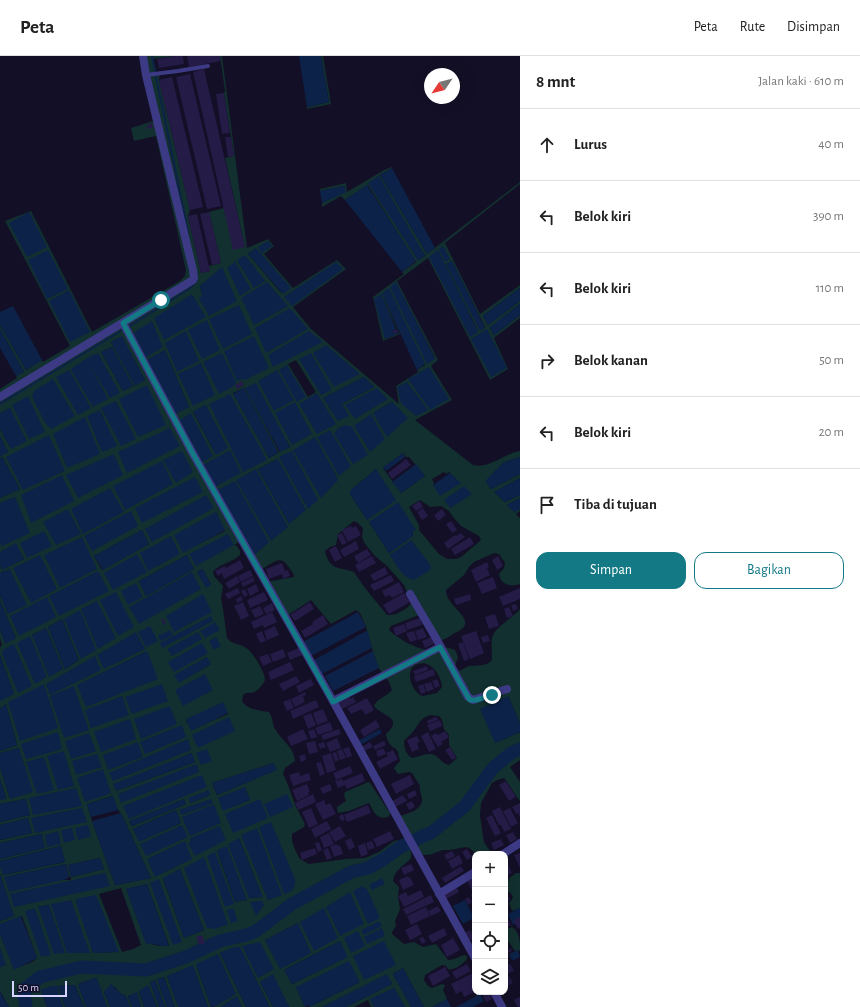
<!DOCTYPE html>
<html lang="id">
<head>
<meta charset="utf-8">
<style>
  body { margin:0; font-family:"Alegreya Sans",sans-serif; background:#f2f2f2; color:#222 }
  .controls { position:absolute; right:12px; bottom:12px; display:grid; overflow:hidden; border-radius:8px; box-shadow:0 4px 16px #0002 }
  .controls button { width:36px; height:36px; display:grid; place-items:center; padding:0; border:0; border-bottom:1px solid #e0e0e0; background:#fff; color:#222; font:20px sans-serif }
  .compass { position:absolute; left:424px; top:12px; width:36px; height:36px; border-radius:50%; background:#fff; box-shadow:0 4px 16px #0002; rotate:235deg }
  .scale { position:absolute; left:12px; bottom:10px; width:55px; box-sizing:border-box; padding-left:4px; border:2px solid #d9d4ff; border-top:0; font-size:11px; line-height:14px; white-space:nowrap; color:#d9d4ff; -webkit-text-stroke:3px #130f26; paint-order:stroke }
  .stop { position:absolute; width:12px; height:12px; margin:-9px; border:3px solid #137a85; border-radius:50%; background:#fff }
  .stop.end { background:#137a85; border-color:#fff; box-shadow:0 1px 4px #0008 }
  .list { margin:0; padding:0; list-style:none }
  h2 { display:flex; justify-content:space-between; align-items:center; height:52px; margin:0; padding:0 16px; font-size:17px }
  h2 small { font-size:13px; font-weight:400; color:#767676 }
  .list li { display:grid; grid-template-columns:26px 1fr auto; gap:12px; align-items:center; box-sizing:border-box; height:72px; padding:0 16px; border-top:1px solid #e0e0e0 }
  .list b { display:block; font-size:15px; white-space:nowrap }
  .list em { font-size:13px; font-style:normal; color:#767676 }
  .actions { display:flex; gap:8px; padding:12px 16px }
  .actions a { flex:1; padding:9px 0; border:1px solid #137a85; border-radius:12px; text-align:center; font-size:14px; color:#137a85 }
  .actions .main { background:#137a85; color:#fff }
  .icon { flex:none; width:22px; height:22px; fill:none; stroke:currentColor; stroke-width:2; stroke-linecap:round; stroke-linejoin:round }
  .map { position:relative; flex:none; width:520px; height:951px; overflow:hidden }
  header { display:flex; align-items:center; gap:24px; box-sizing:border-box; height:56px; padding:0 20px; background:#fff; border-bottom:1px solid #e0e0e0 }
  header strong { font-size:19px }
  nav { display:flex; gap:22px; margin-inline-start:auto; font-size:14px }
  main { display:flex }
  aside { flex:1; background:#fff }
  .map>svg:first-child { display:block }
  .green { fill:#12302f; fill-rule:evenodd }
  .water { fill:#0c2248 }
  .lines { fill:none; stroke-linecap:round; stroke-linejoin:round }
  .stream { stroke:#0c2248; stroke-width:2 }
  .river { stroke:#0c2248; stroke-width:13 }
  .building { fill:#241b47 }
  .service { stroke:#3d3a85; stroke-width:4 }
  .minor { stroke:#3d3a85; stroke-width:8 }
  .route { stroke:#137a85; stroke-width:5 }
</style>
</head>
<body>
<header>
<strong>Peta</strong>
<nav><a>Peta</a><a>Rute</a><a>Disimpan</a></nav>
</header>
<main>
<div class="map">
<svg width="520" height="951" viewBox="0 0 520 951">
  <rect width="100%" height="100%" fill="#130f26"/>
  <g class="green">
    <path d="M 139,0 L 176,0 L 153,3 L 156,17 L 160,17 L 159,24 L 190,154 L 188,160 L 201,217 L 210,215 L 209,210 L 221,207 L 209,156 L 224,152 L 245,191 L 225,102 L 234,100 L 224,37 L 225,35 L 220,0 L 222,0 L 247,192 L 268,183 L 274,190 L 264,198 L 293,232 L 337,204 L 346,213 L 293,251 L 311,273 L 399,348 L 396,330 L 418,316 L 417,314 L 425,309 L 382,237 L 400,278 L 383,285 L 373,241 L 404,218 L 402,216 L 416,206 L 368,129 L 345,144 L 341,140 L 322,151 L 322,147 L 345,136 L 344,130 L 320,135 L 320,133 L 346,127 L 347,136 L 384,114 L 392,111 L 392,112 L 380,119 L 427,198 L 520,126 L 520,128 L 445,187 L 480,258 L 520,229 L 520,232 L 483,260 L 488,269 L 520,245 L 520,248 L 490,272 L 494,279 L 520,259 L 520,262 L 494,282 L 508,313 L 490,324 L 428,202 L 397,225 L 438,304 L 431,310 L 452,344 L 415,364 L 473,409 C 490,413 503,398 520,395 L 520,401 L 504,406 L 486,425 L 491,433 L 520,418 L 520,422 L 494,436 L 505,446 L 520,439 L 520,442 L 507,449 L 514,456 L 520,453 L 520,455 L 516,458 L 520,462 L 520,528 C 510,531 501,529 499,518 L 504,512 L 505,507 L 499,498 L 494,497 L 474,506 L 469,511 L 464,519 L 446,534 C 445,551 481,564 457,576 C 451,578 447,584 440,584 L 419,559 L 391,570 L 389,574 C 397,582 416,593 428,594 C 439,594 444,589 455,594 L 458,601 L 455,610 L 457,613 L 460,615 C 463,613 466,611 469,610 C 477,609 486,611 492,604 C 492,597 491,589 492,582 C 494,571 513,562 520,553 L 520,667 L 508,640 L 495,687 L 520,676 L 520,704 L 510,711 L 520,726 L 520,745 C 514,738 510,729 504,722 L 497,724 L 492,727 L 481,747 L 480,760 L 484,786 L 492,798 L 475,798 C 469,789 465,791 456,793 C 452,794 447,794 443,794 C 435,796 429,801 421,798 L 399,760 C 407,758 423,754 422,743 C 422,738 419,736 420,730 L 412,717 L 409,716 L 398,718 L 394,712 L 400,705 L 398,696 L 396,693 C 390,690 387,685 386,678 C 404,661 383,661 374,650 C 377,642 387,641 392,634 L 389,626 L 377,610 L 366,571 L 360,557 L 356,554 L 331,568 L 311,544 L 285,561 L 266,526 L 294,521 L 294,519 C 281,497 279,503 259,515 L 242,485 L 234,489 L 237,490 L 240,495 L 240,499 C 232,507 220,507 213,516 L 214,520 L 223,530 L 221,542 L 223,553 L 227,582 C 232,589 240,587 246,592 C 253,596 265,616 265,624 C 264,628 257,636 252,637 C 249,637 246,636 243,639 C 243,640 242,644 242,645 C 246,653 260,655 269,656 C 273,661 272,668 275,673 C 282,685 294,691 295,705 L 285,712 L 283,718 L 288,729 L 296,751 L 305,768 L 304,771 L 292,778 L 292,785 L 296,796 L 300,803 L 309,808 L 346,803 L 365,802 L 379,796 L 394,785 L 404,783 C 410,788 412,795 411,802 C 404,810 394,814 393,825 L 399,831 L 398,840 L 400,853 L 395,865 L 396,870 L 392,876 L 392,878 L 404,888 L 414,886 L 423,891 L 436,888 L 448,904 C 455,904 459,900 465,899 L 467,900 L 467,903 C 463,908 454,915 448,913 L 446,910 L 442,909 L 425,919 L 424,924 L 428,930 L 432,932 L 442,928 L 445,929 L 443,934 L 447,943 L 432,951 L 424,951 L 403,912 L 393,918 L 411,951 L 405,951 L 394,932 L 371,943 L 374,951 L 371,951 L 368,944 L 354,951 L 346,951 L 392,928 L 387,919 L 322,951 L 309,951 L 360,926 L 296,931 L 305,951 L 289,951 L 273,919 L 260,926 L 273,951 L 270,951 L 239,891 L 220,897 L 246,951 L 242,951 L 236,941 L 220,951 L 213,951 L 216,950 L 196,909 L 211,951 L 208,951 L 193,910 L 167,920 L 178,951 L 175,951 L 164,921 L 157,923 L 167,951 L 165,951 L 155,924 L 150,927 L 159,951 L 157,951 L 148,930 L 139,936 L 144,951 L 141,951 L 136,937 L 128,940 L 132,951 L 130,951 L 126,940 L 120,937 L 115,931 L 104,936 L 110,951 L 107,951 L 97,923 L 95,922 L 78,928 L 86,951 L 84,951 L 75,929 L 58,930 L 65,951 L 63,951 L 56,930 L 41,934 L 47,951 L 9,951 L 0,935 L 0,911 L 5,909 L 0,892 L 0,878 L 14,913 L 32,906 L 37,902 L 22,860 L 0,868 L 0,865 L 14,860 L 0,818 L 0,810 L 3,819 L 65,806 L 61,790 L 0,805 L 0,803 L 44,792 L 42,778 L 0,787 L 0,784 L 32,777 L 28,762 L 0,769 L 0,766 L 30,759 L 25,743 L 0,748 L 0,744 L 6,742 L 0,723 L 0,711 L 10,743 L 19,692 L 0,697 L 0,695 L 17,689 L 6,648 L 0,653 L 0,644 L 14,638 L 0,599 L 0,591 L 2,589 L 0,582 L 0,573 L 5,587 L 16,582 L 0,545 L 0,539 L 8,558 L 10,513 L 0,517 L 0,508 L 2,513 L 24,503 L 16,488 L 0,496 L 0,486 L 2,490 L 15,441 L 0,447 L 0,442 L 20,433 L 2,401 L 0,403 L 0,400 L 8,396 L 0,380 L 0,373 L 11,393 L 10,352 L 0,357 L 0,333 L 17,322 L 16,320 L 24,316 L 0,273 L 0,269 L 26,314 L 42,304 L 43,306 L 70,290 L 5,165 L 31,155 L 92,276 L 180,225 L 185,220 L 186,214 L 156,80 L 134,85 L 131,72 L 153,65 ZM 369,127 L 425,199 L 425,200 L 418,204 ZM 256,192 L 282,238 L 248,198 ZM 438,195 L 478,275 L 430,201 ZM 237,204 L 265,225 L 254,231 ZM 452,205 L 485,271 L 480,274 L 446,208 ZM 222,212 L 202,239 L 200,230 ZM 396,227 L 435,302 L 427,307 ZM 381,239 L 399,277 L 385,283 ZM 122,281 L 145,324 L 135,329 L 111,286 ZM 112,291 L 133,330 L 123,335 L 101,296 ZM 165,294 L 189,351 L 175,358 L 148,304 ZM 296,304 L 316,336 L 308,341 L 288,308 ZM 364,321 L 374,331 L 342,348 L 323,342 ZM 244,332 L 278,397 L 269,402 L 233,337 ZM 246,332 L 290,390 L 290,391 L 279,396 ZM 392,346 L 407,362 L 373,357 ZM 206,349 L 216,399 L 193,356 ZM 315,382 L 337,421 L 337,424 L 321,442 ZM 403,397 L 406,401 L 409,401 L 425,420 L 401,437 L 383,412 ZM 277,403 L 289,468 L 258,413 ZM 376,413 L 367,464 L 350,438 L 350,435 ZM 444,416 L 446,418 L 449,416 L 460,427 L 433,429 L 434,427 L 432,423 ZM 420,444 L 430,451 L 441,450 L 449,455 L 453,461 L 461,470 L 479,480 L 481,483 L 480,485 L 461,501 L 456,503 L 447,503 L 439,498 L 419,474 L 419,469 L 410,453 L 409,451 ZM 216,456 L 225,475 L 183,496 ZM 354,465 L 358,467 L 363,472 L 362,481 L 365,488 L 375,500 L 387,510 L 404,529 L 411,546 L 410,549 C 405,554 395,560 387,559 L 365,532 L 354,516 C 337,510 330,515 325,495 L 330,491 L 336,489 L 338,478 ZM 369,466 L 413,475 L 413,479 L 389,497 ZM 142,474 L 149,488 L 102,514 L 94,500 ZM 411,484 L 422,499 L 411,524 ZM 187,499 L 194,513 L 146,540 L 139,525 ZM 202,513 L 211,528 L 206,531 L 197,516 ZM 62,563 L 79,604 L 65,613 L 48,571 ZM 46,572 L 63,613 L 63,614 L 32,579 ZM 147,595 L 86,651 L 86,650 L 78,629 ZM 206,601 L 211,608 L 178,627 ZM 424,607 C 435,610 441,621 442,631 L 437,637 L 423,640 C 413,638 404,616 415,609 C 418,607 421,608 424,607 ZM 223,647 L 228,658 L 191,674 L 186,664 ZM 430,659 L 439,660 L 442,664 L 444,673 L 449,679 L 449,689 L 457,702 L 449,709 C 441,708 438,697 429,698 C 423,698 418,701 412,702 C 406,698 404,692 404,685 C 406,682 409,680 411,678 C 418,671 419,662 430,659 ZM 191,697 L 195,706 L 116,735 ZM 273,707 L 276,714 L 217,739 L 212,727 ZM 245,731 L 250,744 L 223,754 ZM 208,734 L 210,739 L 190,747 ZM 112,740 L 118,754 L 121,757 L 151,822 L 115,829 L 92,765 L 87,748 ZM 184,743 L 186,748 L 132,770 L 129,766 ZM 211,743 L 212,747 L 181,759 ZM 176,754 L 181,767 L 139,785 L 133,773 ZM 242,779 L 282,839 L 281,839 L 268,844 ZM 190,782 L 226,784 L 189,787 L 191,786 ZM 239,782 L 261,837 L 262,841 L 250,842 ZM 217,795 L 246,844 L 235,846 ZM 100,802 L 104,813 L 71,821 L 68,809 ZM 66,808 L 69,821 L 71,821 L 71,824 L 68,824 L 5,821 ZM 180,813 L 204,874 L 184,882 L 163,823 ZM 147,828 L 169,889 L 169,890 L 160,890 L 151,888 L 126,833 ZM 121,832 L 141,889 L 133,893 L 122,896 L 99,838 ZM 349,837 L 340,879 L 338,845 ZM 76,843 L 118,896 L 93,897 ZM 71,844 L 89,897 L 67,897 ZM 49,849 L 65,897 L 38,851 ZM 298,867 L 280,912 L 265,884 ZM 340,885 L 347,901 L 292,928 L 284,914 Z"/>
    <polygon points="321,0 323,0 331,48 307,53 307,51 329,46"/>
    <path d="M 368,726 L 370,727 L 390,757 L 390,758 L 388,761 C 376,764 374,756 369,747 L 349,755 L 338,757 L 337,751 L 346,745 L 344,739 L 345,736 Z"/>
    <polygon points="516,817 520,817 520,852 512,855 509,847 511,845 513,841 510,836 505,837 505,830 508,828 509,822"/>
    <path d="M 512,871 C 520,876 520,886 520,895 L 519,895 L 518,894 L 515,895 L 509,886 L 505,883 L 505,874 Z"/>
  </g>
  <g class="water">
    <polygon points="299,0 321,0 329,46 307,51"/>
    <polygon points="392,112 435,192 427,198 380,119"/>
    <polygon points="379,120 425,200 418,204 368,127"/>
    <polygon points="367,129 416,205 402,216 345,144"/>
    <polygon points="344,130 346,136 322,147 320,135"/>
    <polygon points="29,156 47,191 27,201 9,167"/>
    <polygon points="268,185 272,190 262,197 258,191"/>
    <polygon points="443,190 450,203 445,206 439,193"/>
    <polygon points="256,192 291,232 283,238 248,198"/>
    <polygon points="48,194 68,233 47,243 28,204"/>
    <polygon points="438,194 478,276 470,281 429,201"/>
    <polygon points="245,199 265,225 254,232 237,204"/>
    <polygon points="452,205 485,272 480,275 446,208"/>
    <polygon points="235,206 251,233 240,240 227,212"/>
    <polygon points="336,206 343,213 292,250 284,241"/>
    <polygon points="222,211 237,245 209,260 199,243 202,239 200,230"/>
    <polygon points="267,226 288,250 254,269 241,242"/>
    <polygon points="396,226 435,303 427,308 390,231"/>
    <polygon points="389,232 425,308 417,314 382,237"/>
    <polygon points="520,232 520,245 488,269 483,260"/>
    <polygon points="69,234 90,276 70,286 49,245"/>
    <polygon points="192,238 206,261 164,284 154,262"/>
    <polygon points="381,238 396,273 393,275 394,278 398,276 399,277 385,283 374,243"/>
    <polygon points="520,248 520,259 494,279 490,271"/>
    <polygon points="239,249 252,278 223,293 209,263"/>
    <polygon points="13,250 42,304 26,314 0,269 0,256"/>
    <polygon points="290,252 308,273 266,297 255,272"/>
    <polygon points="207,264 220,294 202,303 188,274"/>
    <polygon points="152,265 163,291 145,302 133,277"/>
    <polygon points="0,273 24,316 16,320 0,292"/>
    <polygon points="487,273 507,312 491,321 471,283"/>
    <polygon points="186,275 199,305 177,316 165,287"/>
    <polygon points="309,275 323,286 273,311 268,299"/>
    <polygon points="122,280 145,324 135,330 111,286"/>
    <polygon points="254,280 269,312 245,324 241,323 237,325 224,295"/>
    <polygon points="326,289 360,318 334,331 313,297"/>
    <polygon points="112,291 133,330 123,335 101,296"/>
    <polygon points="165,294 189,351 175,358 147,304"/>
    <polygon points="98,297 120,337 110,342 90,309 108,343 93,351 71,314 72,312 89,301"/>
    <polygon points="222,297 236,326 234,330 219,338 203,306"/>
    <polygon points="311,297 332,334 321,339 299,303"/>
    <polygon points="201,307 215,339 193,350 178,318"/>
    <polygon points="287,309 306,341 297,346 279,314"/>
    <polygon points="429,311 449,343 430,354 408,323"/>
    <polygon points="69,314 91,352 78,359 56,321"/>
    <polygon points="277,314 294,344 274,355 258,325"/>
    <polygon points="364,321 374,331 342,348 349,360 338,365 323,342"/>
    <polygon points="53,323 75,360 51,373 45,367 32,341 34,335"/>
    <polygon points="407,326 428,354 416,360 401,347 397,331"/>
    <polygon points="256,327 290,391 280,396 245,332"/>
    <polygon points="147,329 166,369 138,381 119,343"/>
    <polygon points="244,332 278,397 269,402 233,338"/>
    <polygon points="377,332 388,343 355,363 345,349"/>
    <polygon points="317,337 336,368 317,378 299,348"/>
    <polygon points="230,338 267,404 243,416 209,348"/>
    <polygon points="28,340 45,376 29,383 12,349"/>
    <polygon points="116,345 136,383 121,390 101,352"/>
    <polygon points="295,346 312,378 292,389 275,357"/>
    <polygon points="392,346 408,362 387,381 373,357"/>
    <polygon points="206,349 228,392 216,399 193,355"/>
    <polygon points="10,352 27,385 11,393 0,373 0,357"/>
    <polygon points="100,354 117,390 102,396 87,360"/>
    <polygon points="191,357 213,400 201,407 178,365"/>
    <polygon points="371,358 384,382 384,384 370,396 354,370"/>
    <polygon points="85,361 100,398 67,412 53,378"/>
    <polygon points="345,369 352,371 368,399 353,408 334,378 338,372"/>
    <polygon points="170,372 180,390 127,417 118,396"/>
    <polygon points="330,374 351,410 339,420 317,381"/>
    <polygon points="49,379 65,415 23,434 6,401"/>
    <polygon points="0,380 8,396 0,400"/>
    <polygon points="315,381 337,421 338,424 321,442 293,394"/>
    <polygon points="230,394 241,417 215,431 203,409"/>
    <polygon points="182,395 193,416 176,427 163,404"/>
    <polygon points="292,395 318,444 308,453 279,401"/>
    <polygon points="403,397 405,401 386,415 383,411"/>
    <polygon points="114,398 123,419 78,442 66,419"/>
    <polygon points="2,401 20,433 0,442 0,403"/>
    <polygon points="520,401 520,418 491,433 486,426 487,423 504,406"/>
    <polygon points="278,403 306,454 289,468 258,413"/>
    <polygon points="162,405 173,428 125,454 113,430"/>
    <polygon points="416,408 425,420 401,437 392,426"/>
    <polygon points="256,413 288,471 271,485 236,424"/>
    <polygon points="376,413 396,444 367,464 350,438 350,435"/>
    <polygon points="450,417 461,427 440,440 433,429"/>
    <polygon points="62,419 74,445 31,467 21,439"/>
    <polygon points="195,421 203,436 142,467 135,452"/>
    <polygon points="520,422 520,439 505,446 494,436"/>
    <polygon points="235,425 269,486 253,500 216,435"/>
    <polygon points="464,430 472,438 450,452 444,444"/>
    <polygon points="110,432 124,456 83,478 71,453"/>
    <polygon points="206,439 214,452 152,486 145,473"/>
    <polygon points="15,441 30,477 2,490 0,486 0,447"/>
    <polygon points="520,442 520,453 514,456 507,449"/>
    <polygon points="398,446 416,474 413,475 412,481 389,497 369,466"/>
    <polygon points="68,453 81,478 56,489 43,466"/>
    <polygon points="131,455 138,470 92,495 84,480"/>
    <polygon points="216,456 225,474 183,497 174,479"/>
    <polygon points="142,474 149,488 103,514 94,500"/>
    <polygon points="44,475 52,490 27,502 20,487"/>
    <polygon points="228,478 234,489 196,510 189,498"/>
    <polygon points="171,480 180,498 148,515 140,497"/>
    <polygon points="82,481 97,513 60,532 44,499"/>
    <path d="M 411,484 L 429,507 L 431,512 L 429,515 L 414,524 C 402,522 396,508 390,499 Z"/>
    <polygon points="16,487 24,503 2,514 0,508 0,496"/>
    <polygon points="137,498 147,516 113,534 104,517"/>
    <polygon points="40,499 57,533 31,547 13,512"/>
    <polygon points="187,499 194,513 146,540 139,525"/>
    <polygon points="10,513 27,549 8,558 0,539 0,517"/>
    <polygon points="203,513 211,529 206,532 197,516"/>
    <polygon points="98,515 109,535 59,560 49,540"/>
    <polygon points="192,516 201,533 139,568 129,551"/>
    <polygon points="136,527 143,541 128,549 121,535"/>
    <polygon points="116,536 134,571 118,580 100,544"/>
    <polygon points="203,538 212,556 174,576 166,560"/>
    <polygon points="47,541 56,561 19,580 10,560"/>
    <polygon points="0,545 16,582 5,588 0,573"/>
    <polygon points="97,545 116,582 98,593 81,553"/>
    <polygon points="80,554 96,594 81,603 64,563"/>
    <polygon points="358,556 366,571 311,600 303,586"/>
    <polygon points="211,560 213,565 162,592 160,587"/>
    <polygon points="62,563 79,604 65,613 48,571"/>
    <polygon points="215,566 220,574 205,582 200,575"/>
    <polygon points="150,570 158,585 146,591 138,576"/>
    <polygon points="46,572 63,613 49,621 32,579"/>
    <polygon points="170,574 173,579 161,585 158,580"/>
    <polygon points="366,575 368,576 372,592 322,618 314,604"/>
    <polygon points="136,576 145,593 104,613 97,599"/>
    <polygon points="198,576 202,583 172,600 167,593"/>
    <polygon points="30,580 47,621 35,628 17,587"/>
    <polygon points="216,581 221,590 214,594 209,585"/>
    <polygon points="202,587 208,597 174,616 168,606"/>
    <polygon points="14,588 32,630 18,637 2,597 4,593"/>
    <polygon points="147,595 158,623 86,651 77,629"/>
    <polygon points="373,595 379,612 333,635 325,620"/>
    <polygon points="0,599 14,638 0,645"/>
    <polygon points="95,600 101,614 50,639 46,628"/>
    <polygon points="207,601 211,608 179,627 174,619"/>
    <polygon points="205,618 213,634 183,650 175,634"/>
    <polygon points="44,628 58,672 20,685 8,646"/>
    <polygon points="162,628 168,645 132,658 125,641"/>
    <polygon points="74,630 89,674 64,682 50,640"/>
    <polygon points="122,640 129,659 91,672 85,654"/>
    <polygon points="508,640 520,667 520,676 495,687 480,653"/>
    <polygon points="223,646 228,657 191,675 186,663"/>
    <polygon points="6,648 17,689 0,695 0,653"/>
    <polygon points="170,650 177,668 141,683 134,663"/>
    <polygon points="229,661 235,675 198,692 192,679"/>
    <polygon points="130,663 136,683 101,696 94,676"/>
    <polygon points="182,669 186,681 145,698 140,686"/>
    <polygon points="380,673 382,677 360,689 358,685"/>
    <polygon points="58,676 62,693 26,703 21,688"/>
    <polygon points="89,677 96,695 71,703 65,685"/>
    <polygon points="188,683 191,694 113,725 109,717"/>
    <polygon points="138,686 143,701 108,714 103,699"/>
    <polygon points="19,692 33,736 10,743 0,711 0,697"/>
    <polygon points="207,693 212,705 201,709 196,697"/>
    <polygon points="64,695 74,730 58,734 47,700"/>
    <polygon points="192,697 195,706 116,735 113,728"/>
    <polygon points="97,698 102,711 76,719 72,705"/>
    <polygon points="44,701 54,734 37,738 26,706"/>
    <polygon points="274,707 277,714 217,739 212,727"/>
    <polygon points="197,708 199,716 121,747 118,738"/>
    <polygon points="103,713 111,737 85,746 77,722"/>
    <polygon points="202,719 207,731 129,763 123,750"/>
    <polygon points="0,723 6,743 0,744"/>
    <polygon points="245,731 250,744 223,755 218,742"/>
    <polygon points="76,732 82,750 33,759 29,742"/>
    <polygon points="209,734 210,739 190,747 188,742"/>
    <polygon points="287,738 293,751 270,761 264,748"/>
    <polygon points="113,740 118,754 91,761 87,748"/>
    <polygon points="26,743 30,759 0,766 0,748"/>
    <polygon points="184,743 186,748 132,770 129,765"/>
    <polygon points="211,743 213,747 181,759 179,754"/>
    <polygon points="260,743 268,762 233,777 225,758"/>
    <polygon points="214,748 221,767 190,780 182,761"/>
    <polygon points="82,752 87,766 35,777 31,762"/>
    <polygon points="176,754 181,767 139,786 133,773"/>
    <polygon points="121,757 151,822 115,829 92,765"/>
    <polygon points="28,762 32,777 0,784 0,769"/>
    <path d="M 271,766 L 295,823 C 296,832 292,836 284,838 L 259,771 Z"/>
    <polygon points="88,769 91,780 78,784 75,772"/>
    <polygon points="182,769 188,781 146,800 140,788"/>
    <polygon points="220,770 226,784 195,800 188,787 191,786 190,782"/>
    <polygon points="72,772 75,784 64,787 61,774"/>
    <polygon points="257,772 282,839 268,844 241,779"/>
    <polygon points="58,775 61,788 47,791 45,779"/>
    <polygon points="42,778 45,792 0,803 0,787"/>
    <polygon points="239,782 261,837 263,841 249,842 228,788"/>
    <polygon points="185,785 192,803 155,821 147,803"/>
    <polygon points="61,790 65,806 3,819 0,810 0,805"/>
    <polygon points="227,790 247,844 235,846 217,794"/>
    <polygon points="215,796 234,848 225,851 207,800"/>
    <polygon points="204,801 228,868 215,873 207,872 184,812"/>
    <polygon points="100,802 104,813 71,821 68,809"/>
    <polygon points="66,808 69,821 67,822 67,823 9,836 4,821"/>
    <polygon points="180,813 204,874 184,882 163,822"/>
    <polygon points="105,817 110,830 14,851 10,838"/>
    <polygon points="0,818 14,860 0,865"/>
    <polygon points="382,822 385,828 372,834 369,829"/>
    <polygon points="159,823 182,886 173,889 150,827"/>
    <path d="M 147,828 L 169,890 C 161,891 154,887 146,888 L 126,833 Z"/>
    <polygon points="362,830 367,833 380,862 368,868 353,835"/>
    <polygon points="350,836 364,868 340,880 326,851"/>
    <polygon points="96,839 119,896 93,897 76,847 77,846 76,843"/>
    <polygon points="71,844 90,897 67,897 51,848"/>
    <polygon points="465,844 474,862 463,868 453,850"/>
    <polygon points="262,845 264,849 256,860 250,846"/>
    <polygon points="49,849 65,897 54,898 38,851"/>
    <polygon points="35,852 51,899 41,901 25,855"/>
    <polygon points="233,852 238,865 231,867 227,854"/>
    <polygon points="324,852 338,882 314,895 300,866"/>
    <polygon points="520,852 520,866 513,869 508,858"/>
    <polygon points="21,860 37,902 14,914 0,878 0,868"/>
    <polygon points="379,865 382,870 364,879 361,874"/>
    <polygon points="298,867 311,897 280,913 265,884"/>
    <polygon points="382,872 385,880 367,888 364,881"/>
    <polygon points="358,875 365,890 351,897 344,882"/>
    <polygon points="340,885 348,901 292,928 284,914"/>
    <polygon points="384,885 396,909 364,924 353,900"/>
    <polygon points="260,886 274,913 258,922 242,890"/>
    <polygon points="234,891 240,891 270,951 246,951 220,897"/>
    <polygon points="0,892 6,909 0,911"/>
    <polygon points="518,894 520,901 512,905 509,898"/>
    <polygon points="218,898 236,938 216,950 211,951 196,908"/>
    <polygon points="349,905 360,926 309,951 308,949 305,951 296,931"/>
    <polygon points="193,909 208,951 178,951 167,920"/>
    <polygon points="403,912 424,951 411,951 393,918"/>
    <polygon points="273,918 289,951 273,951 260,926"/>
    <polygon points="387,918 392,928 346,951 322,951"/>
    <polygon points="164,921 175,951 167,951 157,923"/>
    <polygon points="95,922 97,922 107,951 86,951 78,928"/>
    <polygon points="155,924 165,951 159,951 150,927"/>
    <polygon points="111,928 120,937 126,940 130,951 110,951 104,936"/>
    <polygon points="75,929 84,951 65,951 58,930"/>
    <polygon points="148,929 157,951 144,951 139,935"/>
    <polygon points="52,930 57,930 63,951 47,951 41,934"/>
    <polygon points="0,932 1,938 9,951 0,951"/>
    <polygon points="394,932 405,951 374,951 370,943"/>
    <polygon points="137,936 141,951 132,951 128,940"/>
    <polygon points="480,938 484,945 473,951 456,951"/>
    <polygon points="237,940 242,951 220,951"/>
    <polygon points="447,943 451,951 432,951"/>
  </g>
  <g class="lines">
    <g class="stream">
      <path d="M 152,0 C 156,15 157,30 161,44 L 188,177"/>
      <polyline points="128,271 189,233 196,226"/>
      <polyline points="0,348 124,273"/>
    </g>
    <polyline class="river" points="26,951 24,939 27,931 40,921 81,911 146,914 186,901 220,885 246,879 256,875 292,848 351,816 368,812 384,803 402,790 432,776 465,750 492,713 511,697 520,693"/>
  </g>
  <g class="building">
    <polygon points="176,0 183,0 184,8 159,12 157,3"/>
    <polygon points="187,0 220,0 221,5 189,11"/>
    <polygon points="204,13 245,191 233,194 193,16"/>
    <polygon points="190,18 221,150 207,153 176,21"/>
    <polygon points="172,21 203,151 190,154 159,24"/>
    <polygon points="224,37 230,77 222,78 216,38"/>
    <polygon points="152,67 153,72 148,73 147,69"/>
    <polygon points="225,81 231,81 234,100 228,101"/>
    <polygon points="209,156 221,207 212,209 200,158"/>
    <polygon points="197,158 210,215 201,217 188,160"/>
    <polygon points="396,273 398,276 394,278 393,275"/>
    <polygon points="242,325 244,329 237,333 235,329"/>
    <polygon points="406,403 411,409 392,423 388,417"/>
    <polygon points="420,445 423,451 416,455 412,450"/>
    <polygon points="423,452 428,460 422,464 417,456"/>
    <polygon points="442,453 446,459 438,465 434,459"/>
    <polygon points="451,465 457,474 452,477 446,468"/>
    <polygon points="351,470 352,472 356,470 361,479 348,486 342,474"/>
    <polygon points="342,477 347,487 342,489 337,479"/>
    <polygon points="461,477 465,481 448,493 444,487 455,479 456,480"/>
    <polygon points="470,481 474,488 455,499 451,493"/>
    <polygon points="356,485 359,493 344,501 340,494"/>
    <polygon points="336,490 342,502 335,506 329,494"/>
    <polygon points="367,493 371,499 358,507 354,500"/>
    <polygon points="372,500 376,507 359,516 355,509"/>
    <polygon points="498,500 503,510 497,514 492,504"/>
    <polygon points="240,504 244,512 224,523 222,517 218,520 215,515 225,510 226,512"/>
    <polygon points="487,506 489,511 487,512 490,519 476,526 471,514"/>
    <polygon points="282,507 285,515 288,514 290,520 283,523 282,518 269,523 266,513"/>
    <polygon points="385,511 388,518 374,525 370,519"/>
    <polygon points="250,514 253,520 241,526 238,520"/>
    <polygon points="391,519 394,525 374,535 370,529"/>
    <polygon points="237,520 240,526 229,533 225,527"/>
    <polygon points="253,521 255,525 243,531 241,527"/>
    <polygon points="493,521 497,532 482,538 477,527"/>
    <polygon points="399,526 404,536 392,542 390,539 385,541 382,535"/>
    <polygon points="256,528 259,535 250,540 247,533"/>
    <polygon points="238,532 240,537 228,543 225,538"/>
    <polygon points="520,532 520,543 503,550 499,541"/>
    <polygon points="245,533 248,539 244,541 241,535"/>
    <polygon points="264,536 268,544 250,552 247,544"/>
    <polygon points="404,537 410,546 389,558 383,549"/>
    <polygon points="470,538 471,544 456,549 454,543"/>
    <polygon points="241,540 243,544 237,547 236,543"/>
    <polygon points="243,546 249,560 241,564 234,550"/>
    <polygon points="310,546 314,553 295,565 290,559"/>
    <polygon points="272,547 275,554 266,558 263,552"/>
    <polygon points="516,548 518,553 513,555 511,549"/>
    <polygon points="260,550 264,558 255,562 251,554"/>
    <polygon points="509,551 513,560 507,562 504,553"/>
    <polygon points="272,556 277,566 264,572 263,569 254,573 251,566"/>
    <polygon points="495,558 499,570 489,573 485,561"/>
    <polygon points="323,559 328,568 305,582 301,575 313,568 312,566"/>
    <polygon points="420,562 422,569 407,574 405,567"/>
    <polygon points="164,563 166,568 164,569 161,564"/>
    <polygon points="404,568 407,575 396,580 393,572"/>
    <polygon points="275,570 279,579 267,584 264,575"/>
    <polygon points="423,572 427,581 418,584 415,575"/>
    <polygon points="262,575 266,585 260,587 256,578"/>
    <polygon points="414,575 417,584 410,586 406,577"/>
    <polygon points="476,575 484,597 470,603 461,580"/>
    <polygon points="488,579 490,585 483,587 481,581"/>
    <polygon points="433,580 436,587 425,592 422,585"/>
    <polygon points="463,586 469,603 464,605 458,588"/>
    <polygon points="299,592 302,599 290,604 287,597"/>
    <polygon points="283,593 286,601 273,606 270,598"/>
    <polygon points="268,598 272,606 263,610 259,601"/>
    <polygon points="290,606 294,614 271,624 268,616"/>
    <polygon points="427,610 428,614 415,619 413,615"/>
    <polygon points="433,613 435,619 416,626 414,620"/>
    <polygon points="296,620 300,626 283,635 279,628"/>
    <polygon points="311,623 314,629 299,637 296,630"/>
    <polygon points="437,623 440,630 435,632 432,625"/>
    <polygon points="431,626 434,633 427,636 424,628"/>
    <polygon points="423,628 426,636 421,638 418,630"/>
    <polygon points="305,636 306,639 303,640 305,646 295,651 291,643"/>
    <polygon points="349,640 350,643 353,641 356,646 342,653 338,645"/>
    <polygon points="367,642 374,654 365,659 362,653 351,658 347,652"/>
    <polygon points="290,643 294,652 287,655 283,646"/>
    <polygon points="316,644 319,651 293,663 290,655"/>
    <polygon points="323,653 328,665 317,669 313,657"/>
    <polygon points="311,657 316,669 308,673 303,660"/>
    <polygon points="436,661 438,664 428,668 427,665"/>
    <polygon points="376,664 380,671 364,681 360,674"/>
    <polygon points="440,664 442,670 430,675 427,669"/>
    <polygon points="330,666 333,674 318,679 315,672"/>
    <polygon points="303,673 308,683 291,690 287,681"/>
    <polygon points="314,673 317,681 311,683 308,675"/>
    <polygon points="339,673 341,678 323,684 321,679"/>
    <polygon points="445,675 449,681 441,686 443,688 438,691 431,680 436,677 438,679"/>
    <polygon points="428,676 436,693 429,696 421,680"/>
    <polygon points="417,680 420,686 417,687 419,693 412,696 407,684"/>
    <polygon points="337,682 341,692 330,696 326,687"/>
    <polygon points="315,685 318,696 309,698 306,687"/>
    <polygon points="384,685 386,689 375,694 373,690"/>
    <polygon points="324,686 326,691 320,693 318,688"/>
    <polygon points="370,686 373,691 364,695 361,691"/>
    <polygon points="349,691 352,700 347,702 343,693"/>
    <polygon points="450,691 456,702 452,704 445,694"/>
    <polygon points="383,692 386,698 378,701 376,695"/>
    <polygon points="342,693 346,702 340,704 337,695"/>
    <polygon points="393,694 398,703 380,713 376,706 388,700 386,697"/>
    <polygon points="336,696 339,704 335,706 332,697"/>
    <polygon points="331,697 336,714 327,717 322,700"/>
    <polygon points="305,698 306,704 301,706 299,700"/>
    <polygon points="321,706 325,718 320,720 316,707"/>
    <polygon points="350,710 353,717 336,724 333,717"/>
    <polygon points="299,716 300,720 309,717 311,724 293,730 289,719"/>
    <polygon points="362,717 365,725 347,733 345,729 338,732 335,725 342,723 343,725"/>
    <polygon points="410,719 414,728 396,738 391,728"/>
    <polygon points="506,725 516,741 509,745 499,729"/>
    <polygon points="307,728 310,736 308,737 309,739 297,745 292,734"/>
    <polygon points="330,728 332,734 323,738 320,732"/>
    <polygon points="415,734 417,739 409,743 407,738"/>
    <polygon points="313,738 316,746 298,754 295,747"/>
    <polygon points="403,739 407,745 395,751 392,745"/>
    <polygon points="324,744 326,749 330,747 336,758 323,764 315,748"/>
    <polygon points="412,745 415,751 409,754 406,748"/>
    <polygon points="520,747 520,761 518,757 516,758 512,751"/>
    <polygon points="368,749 371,757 347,766 344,759"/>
    <polygon points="500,751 511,773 504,776 501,769 499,769 492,755"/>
    <polygon points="311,752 318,768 309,772 302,756"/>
    <polygon points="510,752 518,767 511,771 503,755"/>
    <polygon points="343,758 345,764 341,765 339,760"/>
    <polygon points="492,759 501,777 495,780 486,762"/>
    <polygon points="327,765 331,773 315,782 311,773"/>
    <polygon points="340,770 346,780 335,786 329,776"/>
    <polygon points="390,775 394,783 377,791 373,783"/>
    <polygon points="513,776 517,783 510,787 506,779"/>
    <polygon points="329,777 334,788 324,792 320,781"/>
    <polygon points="351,782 355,791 349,794 345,785"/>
    <polygon points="501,783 504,789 494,794 491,787"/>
    <polygon points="372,785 375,792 368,794 366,787"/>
    <polygon points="319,786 322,794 318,796 315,787"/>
    <polygon points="365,787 368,798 361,801 358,790"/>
    <polygon points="337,788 337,790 340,789 343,798 334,801 330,790"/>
    <polygon points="315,792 317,798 302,804 300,797"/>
    <polygon points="328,792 332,802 327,804 323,794"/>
    <polygon points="467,793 472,801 467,804 462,796"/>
    <polygon points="452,795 455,800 447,804 444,799"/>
    <polygon points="520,797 520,812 514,799"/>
    <polygon points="459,799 463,807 452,813 448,805"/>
    <polygon points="505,802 512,817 505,820"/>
    <polygon points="411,808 414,814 404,819 401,812"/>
    <polygon points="461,810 464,815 445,827 442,822"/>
    <polygon points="408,820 409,822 410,821 414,829 403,834 399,824"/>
    <polygon points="475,821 475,847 471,839 474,838 467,825"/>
    <polygon points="456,830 459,836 446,843 443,837"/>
    <polygon points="421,834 424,841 404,851 398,840 406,836 408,840"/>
    <polygon points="507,838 510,844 505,847 505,839"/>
    <polygon points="431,839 434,846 406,859 403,853"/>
    <polygon points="469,841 472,846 468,849 465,843"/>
    <polygon points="438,850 441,855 431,860 428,855"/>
    <polygon points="426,851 430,860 411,869 407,860"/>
    <polygon points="505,858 511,869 505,872"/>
    <polygon points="520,861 520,872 518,873 513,864"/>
    <polygon points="417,868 422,878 410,884 405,874"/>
    <polygon points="444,872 447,879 432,887 428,880"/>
    <polygon points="470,874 474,882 468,885 464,877"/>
    <polygon points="202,879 205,887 199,889 196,881"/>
    <polygon points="423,881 426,886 422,888 419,882"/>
    <polygon points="453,882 460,894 447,901 441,889"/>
    <polygon points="511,893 512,895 505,898 509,905 505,907 505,895"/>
    <polygon points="510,907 514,915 505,919 505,910"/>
    <polygon points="467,908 471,915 456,923 452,916"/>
    <polygon points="445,911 450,920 433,930 428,920"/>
    <polygon points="475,916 475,936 464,941 462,935 456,938 451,928"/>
    <polygon points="509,920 513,927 505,931 505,922"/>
    <polygon points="486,936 488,936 492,943 486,946 482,938"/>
    <polygon points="520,941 520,951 518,951 514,944"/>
  </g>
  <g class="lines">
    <polyline class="service" points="146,19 178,15 208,10"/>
    <g class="minor">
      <polyline points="123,267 192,396 333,645 475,902"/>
      <polyline points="0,341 193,224 194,222 193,214 146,19 143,0"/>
      <polyline points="410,538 437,584 468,641 473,644 507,633"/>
      <polyline points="333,645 440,591"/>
      <polyline points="503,798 520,787"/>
      <polyline points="439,838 475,816"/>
      <polyline points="494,936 502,951"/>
    </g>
  </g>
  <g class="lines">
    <polyline class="route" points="161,244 123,267 192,396 333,646 440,591 468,641 470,644 476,644 492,639"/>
  </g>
</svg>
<div class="controls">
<button>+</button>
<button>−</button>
<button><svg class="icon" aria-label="locate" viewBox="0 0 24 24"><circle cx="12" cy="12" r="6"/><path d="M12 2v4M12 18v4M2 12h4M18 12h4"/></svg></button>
<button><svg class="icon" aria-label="layers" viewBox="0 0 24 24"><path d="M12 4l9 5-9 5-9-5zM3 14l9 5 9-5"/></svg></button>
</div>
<svg class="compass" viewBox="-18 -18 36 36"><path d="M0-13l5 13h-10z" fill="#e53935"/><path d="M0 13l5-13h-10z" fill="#767676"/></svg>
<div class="scale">50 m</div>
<div class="stop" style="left:161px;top:244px"></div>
<div class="stop end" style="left:492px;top:639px"></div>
</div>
<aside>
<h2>8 mnt<small>Jalan kaki · 610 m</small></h2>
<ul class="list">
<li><svg class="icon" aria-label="ahead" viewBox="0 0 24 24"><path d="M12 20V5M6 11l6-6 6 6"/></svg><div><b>Lurus</b></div><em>40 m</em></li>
<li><svg class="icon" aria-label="left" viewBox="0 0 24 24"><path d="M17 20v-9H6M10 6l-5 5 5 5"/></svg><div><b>Belok kiri</b></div><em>390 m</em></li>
<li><svg class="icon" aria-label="left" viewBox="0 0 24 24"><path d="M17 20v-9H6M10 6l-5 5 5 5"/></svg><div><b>Belok kiri</b></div><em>110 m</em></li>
<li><svg class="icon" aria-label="right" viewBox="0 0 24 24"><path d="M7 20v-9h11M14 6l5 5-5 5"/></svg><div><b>Belok kanan</b></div><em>50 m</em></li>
<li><svg class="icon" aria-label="left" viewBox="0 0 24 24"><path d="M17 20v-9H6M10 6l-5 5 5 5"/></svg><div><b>Belok kiri</b></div><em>20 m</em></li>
<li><svg class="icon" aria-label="arrive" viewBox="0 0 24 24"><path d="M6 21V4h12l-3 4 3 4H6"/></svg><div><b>Tiba di tujuan</b></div></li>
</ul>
<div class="actions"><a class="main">Simpan</a><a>Bagikan</a></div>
</aside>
</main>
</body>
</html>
